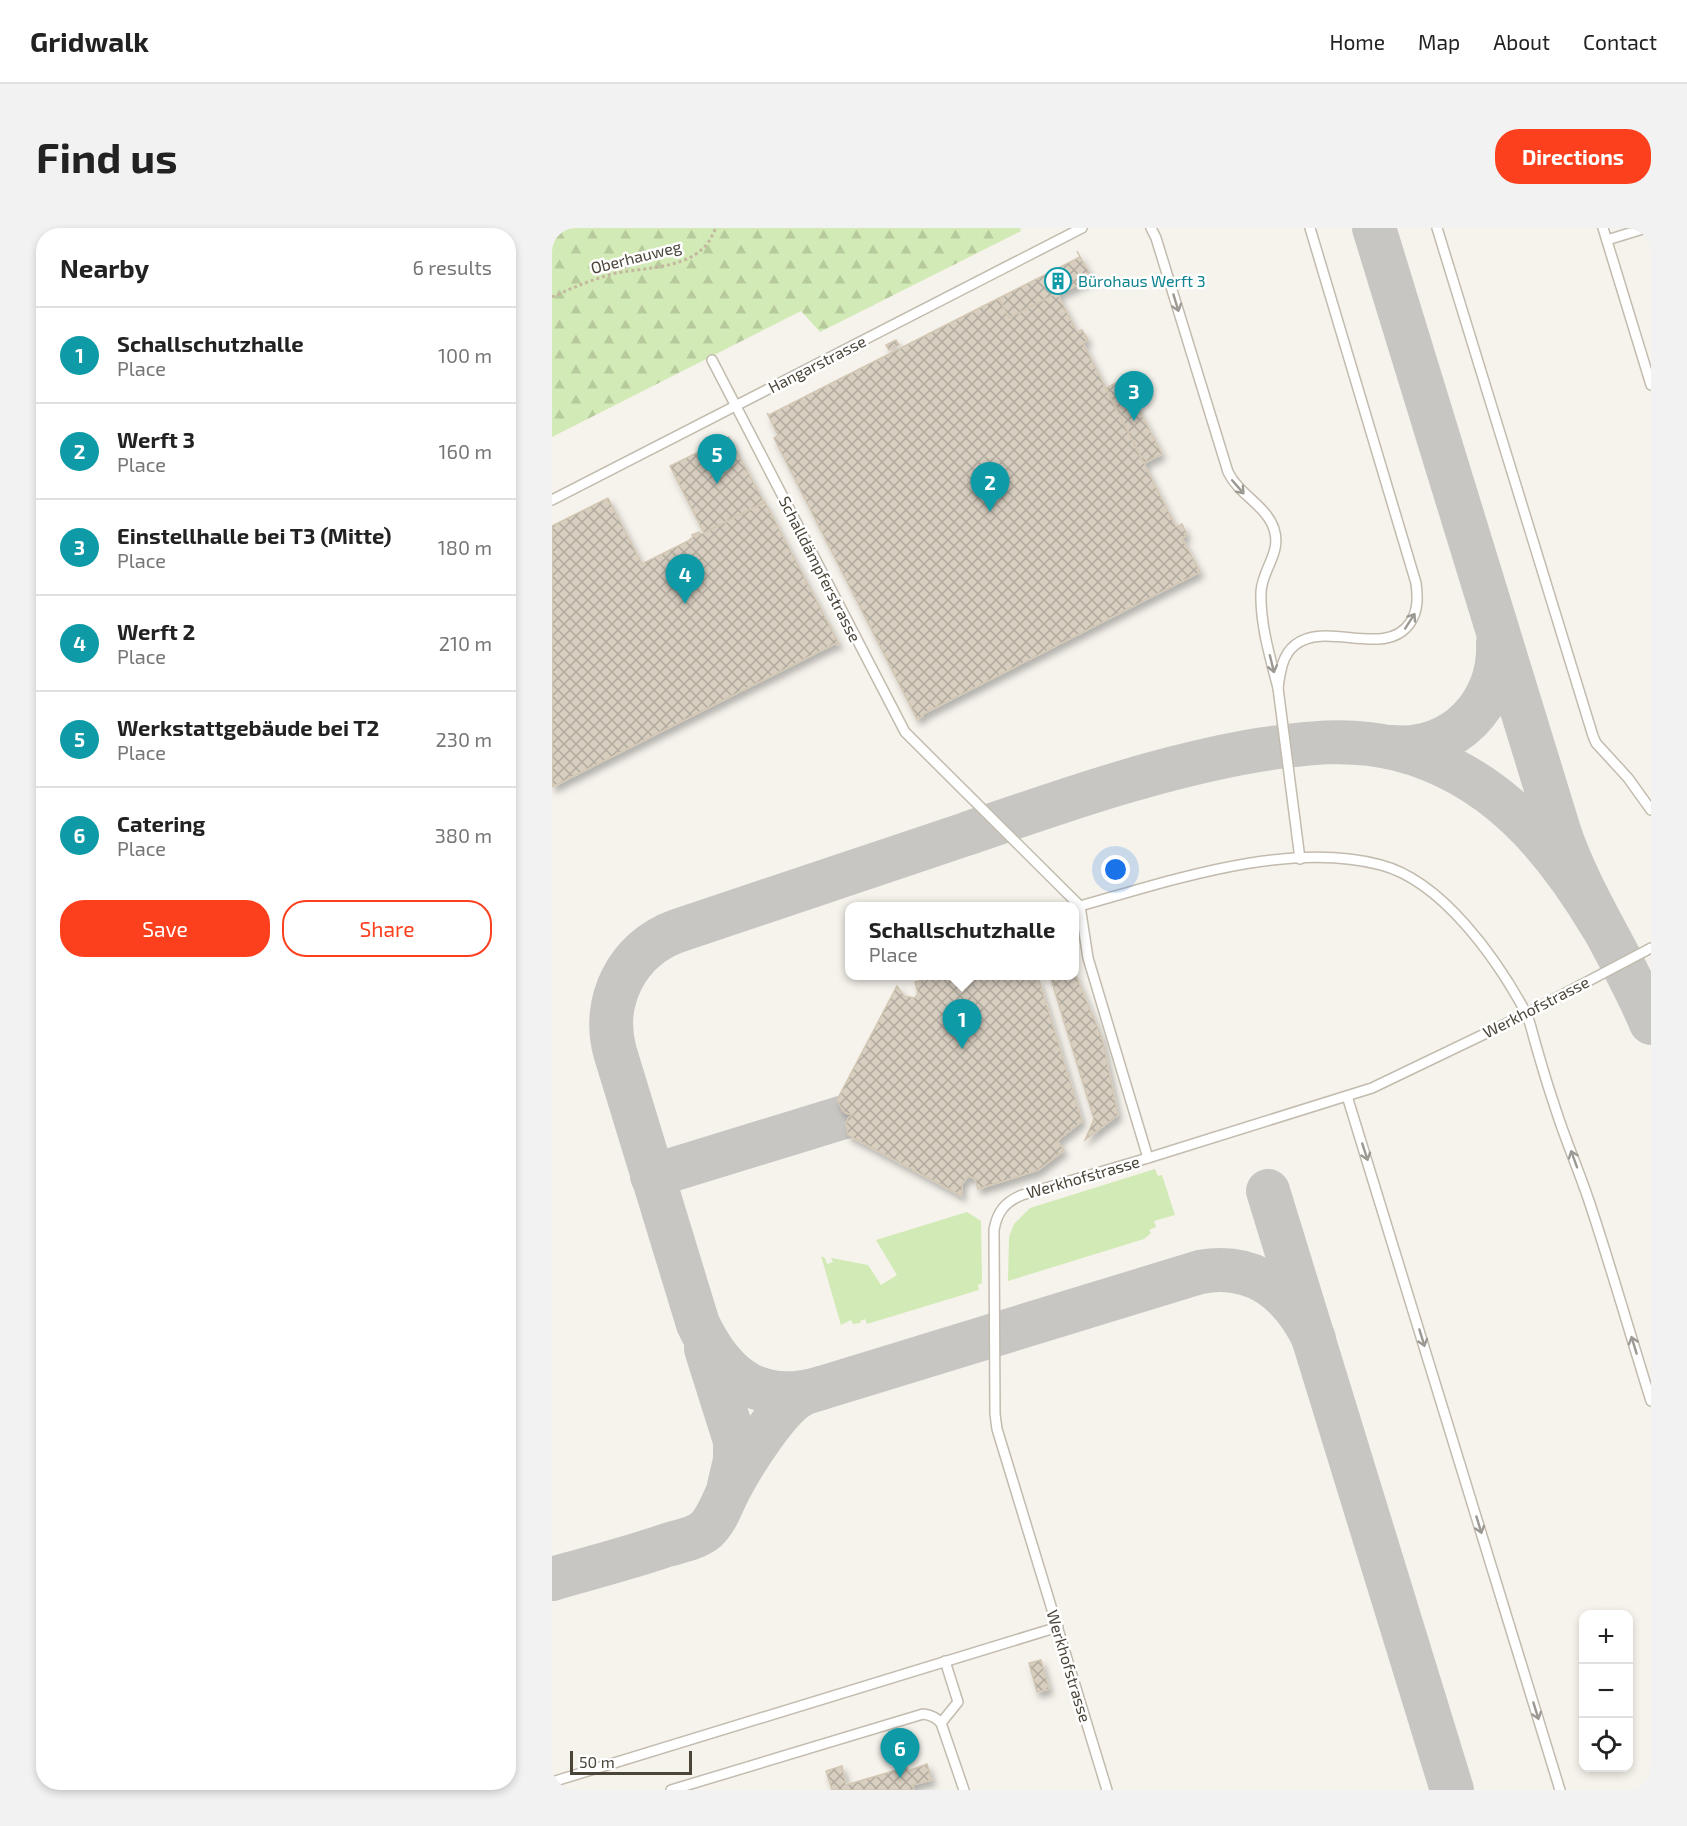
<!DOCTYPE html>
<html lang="en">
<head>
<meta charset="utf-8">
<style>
  body { margin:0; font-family:"Exo 2",sans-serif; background:#f2f2f2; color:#222 }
  .controls { position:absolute; right:18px; bottom:18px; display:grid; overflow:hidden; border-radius:12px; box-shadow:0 3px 9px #0003 }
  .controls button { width:54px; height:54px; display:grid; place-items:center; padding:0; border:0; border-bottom:2px solid #e0e0e0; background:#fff; color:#222; font:30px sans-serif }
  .scale { position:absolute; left:18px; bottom:15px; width:122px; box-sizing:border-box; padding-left:6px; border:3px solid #4b4439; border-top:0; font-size:16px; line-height:21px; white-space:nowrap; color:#4b4439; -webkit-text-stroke:4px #fff; paint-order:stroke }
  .you { position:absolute; left:564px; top:642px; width:21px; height:21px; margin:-15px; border:4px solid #fff; border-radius:50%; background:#1a73e8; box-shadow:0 0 0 9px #1a73e833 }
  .badge { display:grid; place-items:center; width:39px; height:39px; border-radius:50%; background:#fc3f1d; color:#fff; font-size:20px; font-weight:700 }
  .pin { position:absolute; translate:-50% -50px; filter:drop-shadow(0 2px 3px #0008) }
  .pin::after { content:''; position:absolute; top:32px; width:21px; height:18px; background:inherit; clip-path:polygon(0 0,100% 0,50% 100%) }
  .popup { position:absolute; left:293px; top:674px; width:234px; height:78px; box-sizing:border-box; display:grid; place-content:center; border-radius:12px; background:#fff; filter:drop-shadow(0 2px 4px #0005); font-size:20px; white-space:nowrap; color:#767676 }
  .popup b { font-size:22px; color:#222 }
  .popup::after { content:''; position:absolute; left:50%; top:100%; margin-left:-12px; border:12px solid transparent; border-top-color:#fff }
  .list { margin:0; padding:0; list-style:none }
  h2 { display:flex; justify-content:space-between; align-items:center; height:78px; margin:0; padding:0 24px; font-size:26px }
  h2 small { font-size:20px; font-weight:400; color:#767676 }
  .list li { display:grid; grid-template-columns:39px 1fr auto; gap:18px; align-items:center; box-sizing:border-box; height:96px; padding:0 24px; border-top:2px solid #e0e0e0 }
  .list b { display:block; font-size:22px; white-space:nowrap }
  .list p { margin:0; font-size:20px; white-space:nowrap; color:#767676 }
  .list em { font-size:20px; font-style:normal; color:#767676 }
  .actions { display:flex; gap:12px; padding:18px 24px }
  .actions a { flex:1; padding:14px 0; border:2px solid #fc3f1d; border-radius:24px; text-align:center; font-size:21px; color:#fc3f1d }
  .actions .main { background:#fc3f1d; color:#fff }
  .icon { flex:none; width:33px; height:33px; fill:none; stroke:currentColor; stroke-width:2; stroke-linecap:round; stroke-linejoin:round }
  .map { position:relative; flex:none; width:1099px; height:1562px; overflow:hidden; border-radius:24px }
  header { display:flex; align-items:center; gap:36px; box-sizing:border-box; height:84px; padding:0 30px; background:#fff; border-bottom:2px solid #e0e0e0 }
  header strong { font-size:28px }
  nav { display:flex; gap:33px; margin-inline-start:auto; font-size:21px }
  .intro { display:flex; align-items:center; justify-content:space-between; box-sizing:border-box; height:144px; padding:0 36px }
  h1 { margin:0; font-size:42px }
  .button { padding:15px 27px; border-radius:24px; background:#fc3f1d; color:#fff; font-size:21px; font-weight:700 }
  main { display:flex; gap:36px; padding:0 36px }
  aside { flex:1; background:#fff; border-radius:24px; box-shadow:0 3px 9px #0003 }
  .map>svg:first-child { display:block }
  .green { fill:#d2eab5 }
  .forest { fill:url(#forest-firs) }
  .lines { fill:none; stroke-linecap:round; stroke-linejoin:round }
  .taxiway { stroke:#c8c6c3; stroke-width:44 }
  .building { fill:url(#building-cross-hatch); stroke:#d3c7b4; stroke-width:1.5; filter:url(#shadow) }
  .lane-casing { stroke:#c2bbae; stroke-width:12 }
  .path { stroke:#c4b79f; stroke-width:3; stroke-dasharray:3 3; stroke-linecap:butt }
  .lane { stroke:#fff; stroke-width:9 }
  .oneway { stroke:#9c9892 }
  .labels { text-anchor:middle; stroke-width:5; stroke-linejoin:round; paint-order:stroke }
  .street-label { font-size:16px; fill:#4b4439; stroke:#fff }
  .culture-label { font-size:16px; fill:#0d838f; stroke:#fff; text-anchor:start }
</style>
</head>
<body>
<header>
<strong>Gridwalk</strong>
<nav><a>Home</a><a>Map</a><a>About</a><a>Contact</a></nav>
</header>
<div class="intro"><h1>Find us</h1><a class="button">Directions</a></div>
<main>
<aside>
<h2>Nearby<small>6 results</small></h2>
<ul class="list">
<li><span class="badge" style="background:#0f9aa8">1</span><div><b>Schallschutzhalle</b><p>Place</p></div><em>100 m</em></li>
<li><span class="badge" style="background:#0f9aa8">2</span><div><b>Werft 3</b><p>Place</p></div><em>160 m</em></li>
<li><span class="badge" style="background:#0f9aa8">3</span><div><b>Einstellhalle bei T3 (Mitte)</b><p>Place</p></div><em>180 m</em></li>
<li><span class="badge" style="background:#0f9aa8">4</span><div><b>Werft 2</b><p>Place</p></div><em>210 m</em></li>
<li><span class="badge" style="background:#0f9aa8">5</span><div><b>Werkstattgebäude bei T2</b><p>Place</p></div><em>230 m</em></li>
<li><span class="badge" style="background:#0f9aa8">6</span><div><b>Catering</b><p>Place</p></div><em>380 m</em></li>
</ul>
<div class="actions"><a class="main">Save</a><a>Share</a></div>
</aside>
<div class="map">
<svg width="1099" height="1562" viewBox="0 0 1099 1562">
  <defs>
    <pattern id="forest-firs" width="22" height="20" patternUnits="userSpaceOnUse" patternTransform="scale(1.5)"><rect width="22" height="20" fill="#d2eab5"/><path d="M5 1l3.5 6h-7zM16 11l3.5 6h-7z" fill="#b6ca9c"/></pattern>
    <pattern id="building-cross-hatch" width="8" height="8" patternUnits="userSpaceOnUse" patternTransform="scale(1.5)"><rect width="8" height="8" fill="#d8cfc1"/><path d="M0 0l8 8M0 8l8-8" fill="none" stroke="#b1aa9e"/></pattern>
    <filter id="shadow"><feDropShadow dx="3.5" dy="5.5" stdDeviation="3" flood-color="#0004"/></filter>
  </defs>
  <rect width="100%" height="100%" fill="#f6f3ec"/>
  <g class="green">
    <polygon points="603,941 606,948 610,947 623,987 602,993 604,999 597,1002 599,1005 592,1011 456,1053 457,1009 462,996 478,980"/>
    <polygon points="415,984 429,993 430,1055 426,1057 427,1062 315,1096 313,1091 308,1093 309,1095 301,1096 299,1092 289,1097 269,1028 273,1030 275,1036 281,1034 279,1030 316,1037 329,1057 345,1047 324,1012"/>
  </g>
  <polygon class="forest" points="0,0 468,0 469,3 268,104 249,83 0,209"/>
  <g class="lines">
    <g class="taxiway">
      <path d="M 822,0 L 1008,606 C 1031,672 1072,730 1099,795"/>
      <path d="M 840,519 C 902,525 949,475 946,415"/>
      <polyline points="100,948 357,869"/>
      <polyline points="716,963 900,1562"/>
      <polyline points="154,1121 183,1213 183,1232 177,1258"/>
      <path d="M 269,1160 C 208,1178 172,1150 146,1096 L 63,824 C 49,773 75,721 125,703 C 221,671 317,638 414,606 C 510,573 606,539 706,522 C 753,515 798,509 845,521 C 941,545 1001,616 1050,698"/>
      <path d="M 0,1351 C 38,1340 77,1330 115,1317 C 128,1313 143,1311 154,1302 C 166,1291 171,1272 179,1258 C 192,1234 228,1175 253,1165 L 648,1044 C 703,1034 739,1064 762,1111"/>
    </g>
  </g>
  <g class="building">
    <polygon points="525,23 540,50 457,90 447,70 528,29"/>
    <polygon points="505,65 525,104 530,102 536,112 531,115 624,299 630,296 635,307 630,310 648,344 371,486 371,488 365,491 222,210 226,207 215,185 217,187 447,70 457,90"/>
    <polygon points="344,112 347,117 337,122 334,117"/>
    <polygon points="571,151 610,226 592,235 554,160"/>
    <polygon points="177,209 212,274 152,305 118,238"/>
    <polygon points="56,270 90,336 136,313 141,309 140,307 147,304 148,306 152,305 213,274 287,416 285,417 284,415 0,559 0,298"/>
    <polygon points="522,743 550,810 566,887 533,912 542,891 498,748 522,748"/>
    <polygon points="385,748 456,748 455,750 487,752 530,893 505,913 512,922 486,942 426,961 423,950 416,948 410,956 410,968 296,907 294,896 296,890 301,886 295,886 291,883 285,872 345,758 352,768 363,770 366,765 363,754"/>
    <polygon points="489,1432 497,1461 485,1464 477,1435"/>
    <polygon points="375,1536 380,1552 360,1557 362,1562 280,1562 274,1543 290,1538 294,1557 355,1539 356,1543"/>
  </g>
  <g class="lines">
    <defs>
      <g id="lane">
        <path d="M 599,0 L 604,10 L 676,244 C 687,267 714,277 722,301 C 730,325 710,341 709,364 C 708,396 718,429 726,460 C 728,445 730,427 743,417 C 774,392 833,431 858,395 C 866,383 866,370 864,355 L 758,0"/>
        <polyline points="885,0 1041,508 1044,515 1076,550 1099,582"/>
        <polyline points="1051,0 1099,157"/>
        <polyline points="1055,12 1094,0"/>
        <polyline points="160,132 353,504 528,678 536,730 596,930"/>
        <polyline points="0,272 530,0"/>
        <polyline points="726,460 748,631"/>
        <path d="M 528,678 C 618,653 736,612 829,637 C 890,653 944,730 973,783 C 978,792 980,804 983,814 C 989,835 995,856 1002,876 C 1012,909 1026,940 1037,973 C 1059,1039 1078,1106 1099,1173"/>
        <polyline points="795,868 1008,1562"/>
        <polyline points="389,1495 406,1474 393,1433"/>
        <polyline points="0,1554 506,1399"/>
        <path d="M 119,1562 L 371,1486 C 379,1487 384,1489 389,1495 L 412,1562"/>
        <path d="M 555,1562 L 445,1201 L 443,1186 L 442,1002 C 445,984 453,974 470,967 L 596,930 L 820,860 L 974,786 L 1099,720"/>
      </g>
    </defs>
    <use href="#lane" class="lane-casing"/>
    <path class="path" d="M 0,69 C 20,60 39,52 60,46 C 90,39 134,42 155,16 C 159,11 161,5 164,0"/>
    <use href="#lane" class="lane"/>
  </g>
  <defs><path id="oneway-shaft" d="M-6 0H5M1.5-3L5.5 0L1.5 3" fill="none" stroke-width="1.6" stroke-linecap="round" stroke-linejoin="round" transform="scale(1.5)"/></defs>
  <g class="oneway">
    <use href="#oneway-shaft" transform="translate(624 75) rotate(73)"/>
    <use href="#oneway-shaft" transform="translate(686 259) rotate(49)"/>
    <use href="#oneway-shaft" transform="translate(858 393) rotate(-57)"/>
    <use href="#oneway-shaft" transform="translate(720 436) rotate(76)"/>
    <use href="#oneway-shaft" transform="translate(813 924) rotate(72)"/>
    <use href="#oneway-shaft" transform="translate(1022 931) rotate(-110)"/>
    <use href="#oneway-shaft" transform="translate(870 1110) rotate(73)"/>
    <use href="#oneway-shaft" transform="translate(1082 1117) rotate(-107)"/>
    <use href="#oneway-shaft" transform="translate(927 1297) rotate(73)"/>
    <use href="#oneway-shaft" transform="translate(984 1483) rotate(73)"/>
  </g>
  <defs>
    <symbol id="building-ring" viewBox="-11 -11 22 22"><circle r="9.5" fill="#fff" stroke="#0f9aa8" stroke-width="1.5"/><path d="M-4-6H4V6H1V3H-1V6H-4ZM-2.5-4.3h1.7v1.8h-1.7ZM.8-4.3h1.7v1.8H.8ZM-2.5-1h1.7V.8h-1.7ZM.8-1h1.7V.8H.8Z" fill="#0f9aa8"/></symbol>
  </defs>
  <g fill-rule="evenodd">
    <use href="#building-ring" x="491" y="38" width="30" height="30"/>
  </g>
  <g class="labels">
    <g class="street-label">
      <text transform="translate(84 29) rotate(-14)" y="6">Oberhauweg</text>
      <text transform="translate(265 136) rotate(-27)" y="6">Hangarstrasse</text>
      <text transform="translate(268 341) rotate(63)" y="6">Schalldämpferstrasse</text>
      <text transform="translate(984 779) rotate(-27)" y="6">Werkhofstrasse</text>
      <text transform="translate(531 949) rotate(-16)" y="6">Werkhofstrasse</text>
      <text transform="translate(517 1438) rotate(73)" y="6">Werkhofstrasse</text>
    </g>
    <g class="culture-label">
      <text x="526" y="59">Bürohaus Werft 3</text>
    </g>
  </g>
</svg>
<div class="controls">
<button>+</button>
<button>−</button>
<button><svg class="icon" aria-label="locate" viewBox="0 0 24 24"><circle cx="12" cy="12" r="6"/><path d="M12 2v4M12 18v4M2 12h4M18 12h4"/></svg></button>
</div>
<div class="scale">50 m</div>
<div class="you"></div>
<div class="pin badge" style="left:410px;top:821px;background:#0f9aa8">1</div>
<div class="popup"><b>Schallschutzhalle</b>Place</div>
<div class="pin badge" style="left:438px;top:284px;background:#0f9aa8">2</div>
<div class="pin badge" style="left:582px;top:193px;background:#0f9aa8">3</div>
<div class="pin badge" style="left:133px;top:376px;background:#0f9aa8">4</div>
<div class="pin badge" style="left:165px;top:256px;background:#0f9aa8">5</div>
<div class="pin badge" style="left:348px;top:1550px;background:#0f9aa8">6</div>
</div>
</main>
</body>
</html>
